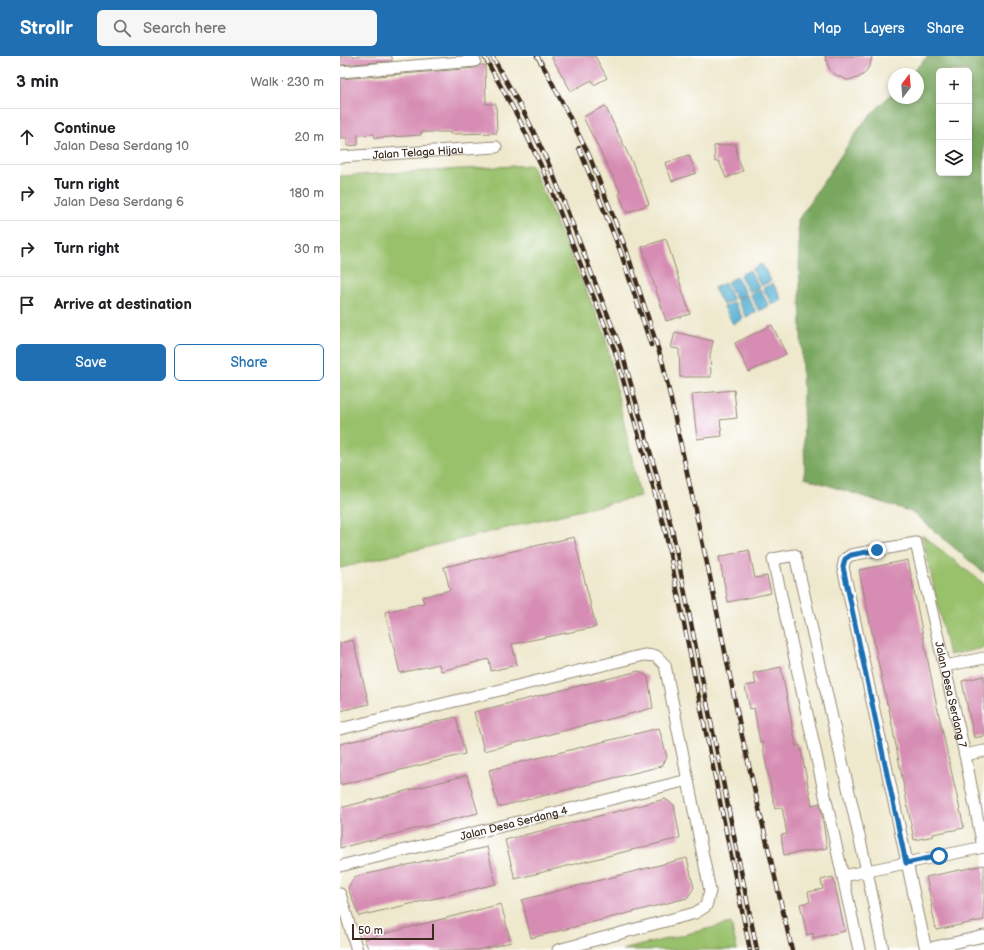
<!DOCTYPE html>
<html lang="en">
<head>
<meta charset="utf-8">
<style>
  body { margin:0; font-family:"Balsamiq Sans",sans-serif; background:#f6f6f6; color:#202124 }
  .controls { position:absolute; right:12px; top:12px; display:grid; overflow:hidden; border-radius:6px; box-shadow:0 2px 6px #0003 }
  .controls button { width:36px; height:36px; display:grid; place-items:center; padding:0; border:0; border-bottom:1px solid #e0e0e0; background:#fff; color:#202124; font:20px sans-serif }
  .compass { position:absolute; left:548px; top:12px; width:36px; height:36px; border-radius:50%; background:#fff; box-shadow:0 2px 6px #0003; rotate:16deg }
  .scale { position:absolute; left:12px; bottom:10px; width:82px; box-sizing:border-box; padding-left:4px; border:2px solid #3b2a1e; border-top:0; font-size:11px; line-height:14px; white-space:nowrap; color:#3b2a1e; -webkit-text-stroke:3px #fff; paint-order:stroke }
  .stop { position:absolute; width:12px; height:12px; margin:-9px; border:3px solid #1f6fb2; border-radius:50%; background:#fff }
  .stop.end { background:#1f6fb2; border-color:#fff; box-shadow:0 1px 4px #0008 }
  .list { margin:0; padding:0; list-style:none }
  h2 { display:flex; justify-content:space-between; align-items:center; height:52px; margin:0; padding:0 16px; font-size:17px }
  h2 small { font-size:13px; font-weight:400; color:#757577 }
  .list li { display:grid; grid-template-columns:26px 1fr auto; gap:12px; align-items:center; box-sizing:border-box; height:56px; padding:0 16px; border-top:1px solid #e0e0e0 }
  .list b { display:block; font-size:15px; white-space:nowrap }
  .list p { margin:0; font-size:13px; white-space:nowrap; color:#757577 }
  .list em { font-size:13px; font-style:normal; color:#757577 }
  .actions { display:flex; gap:8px; padding:12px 16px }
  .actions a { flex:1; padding:9px 0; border:1px solid #1f6fb2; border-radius:6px; text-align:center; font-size:14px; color:#1f6fb2 }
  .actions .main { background:#1f6fb2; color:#fff }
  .icon { flex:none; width:22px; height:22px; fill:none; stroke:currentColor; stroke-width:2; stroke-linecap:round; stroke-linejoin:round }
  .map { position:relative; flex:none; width:644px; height:894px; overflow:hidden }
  header { display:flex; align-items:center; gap:24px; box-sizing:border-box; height:56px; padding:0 20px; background:#1f6fb2; color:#fff }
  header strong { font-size:19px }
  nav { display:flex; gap:22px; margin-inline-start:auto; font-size:14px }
  .search { width:280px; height:36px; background:#f6f6f6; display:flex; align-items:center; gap:10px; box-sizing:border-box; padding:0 14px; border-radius:6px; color:#757577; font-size:15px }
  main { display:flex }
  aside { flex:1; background:#fff }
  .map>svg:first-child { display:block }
  .green { fill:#99c16c; stroke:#6a7645 }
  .forest { fill:#7aa760; stroke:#5a683f; fill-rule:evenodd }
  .water { fill:#53afd1; stroke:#476c78 }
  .building { fill:#d68cb3 }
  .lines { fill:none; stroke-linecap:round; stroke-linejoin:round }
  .minor-casing { stroke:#948975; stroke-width:13 }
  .minor { stroke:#fff; stroke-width:11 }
  .rail-casing { stroke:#3b2a1e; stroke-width:4.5 }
  .rail { stroke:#fff; stroke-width:3; stroke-dasharray:9; stroke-linecap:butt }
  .route { stroke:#1f6fb2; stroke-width:5 }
  .labels { text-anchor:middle; stroke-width:3.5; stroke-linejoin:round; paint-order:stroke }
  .street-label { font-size:11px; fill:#3b2a1e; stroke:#fff }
</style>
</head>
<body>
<header>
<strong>Strollr</strong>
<div class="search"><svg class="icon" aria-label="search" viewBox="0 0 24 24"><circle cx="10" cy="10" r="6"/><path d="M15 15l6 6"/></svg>Search here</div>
<nav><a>Map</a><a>Layers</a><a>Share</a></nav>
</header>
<main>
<aside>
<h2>3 min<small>Walk · 230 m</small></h2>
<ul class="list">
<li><svg class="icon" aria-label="ahead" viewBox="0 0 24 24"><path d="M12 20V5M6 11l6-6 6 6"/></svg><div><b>Continue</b><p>Jalan Desa Serdang 10</p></div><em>20 m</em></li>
<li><svg class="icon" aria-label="right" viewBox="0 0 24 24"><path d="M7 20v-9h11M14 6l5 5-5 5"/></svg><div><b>Turn right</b><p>Jalan Desa Serdang 6</p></div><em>180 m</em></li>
<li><svg class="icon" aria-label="right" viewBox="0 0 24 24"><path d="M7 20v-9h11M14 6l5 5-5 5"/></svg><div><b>Turn right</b></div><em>30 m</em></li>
<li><svg class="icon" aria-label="arrive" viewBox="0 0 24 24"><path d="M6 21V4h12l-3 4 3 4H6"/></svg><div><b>Arrive at destination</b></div></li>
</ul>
<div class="actions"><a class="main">Save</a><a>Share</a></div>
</aside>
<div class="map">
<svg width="644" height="894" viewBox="0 0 644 894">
  <rect width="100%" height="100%" fill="#fff"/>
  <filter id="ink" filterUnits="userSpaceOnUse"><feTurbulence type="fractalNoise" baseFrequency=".025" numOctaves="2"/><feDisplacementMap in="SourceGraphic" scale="8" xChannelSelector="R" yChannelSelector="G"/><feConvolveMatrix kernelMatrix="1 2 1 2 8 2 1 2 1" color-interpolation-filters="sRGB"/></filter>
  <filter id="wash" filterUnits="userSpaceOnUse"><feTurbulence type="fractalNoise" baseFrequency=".012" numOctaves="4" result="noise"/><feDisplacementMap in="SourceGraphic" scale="16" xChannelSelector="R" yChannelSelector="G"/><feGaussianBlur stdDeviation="0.9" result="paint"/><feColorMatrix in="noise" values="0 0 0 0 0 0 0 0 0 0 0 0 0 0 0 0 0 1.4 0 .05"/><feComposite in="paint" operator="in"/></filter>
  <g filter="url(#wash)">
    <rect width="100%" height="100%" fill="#eee8cc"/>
    <g class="green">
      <polygon points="191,109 264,276 300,440 0,512 0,120"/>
      <polygon points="582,479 644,528 644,592 609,599"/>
      <polygon points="391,867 397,894 282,894"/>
    </g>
    <path class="forest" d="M 588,0 L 644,0 L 644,517 L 572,456 L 465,422 L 458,164 L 522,68 L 554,35 L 554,42 L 578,42 L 578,18 L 570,18 ZM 599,15 L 629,15 L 629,117 L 599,117 Z"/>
    <g class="water">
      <polygon points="422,208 431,225 421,230 412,213"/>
      <polygon points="410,214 419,231 409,236 400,219"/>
      <polygon points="397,221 406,238 396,243 387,226"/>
      <polygon points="385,227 393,244 383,249 374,232"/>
      <polygon points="433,227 442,244 432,249 423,232"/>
      <polygon points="420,233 429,250 419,255 410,238"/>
      <polygon points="407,239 416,256 406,261 397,244"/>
      <polygon points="394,246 403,263 393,268 384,251"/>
    </g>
    <g id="blocks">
      <g class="building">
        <polygon points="0,0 52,0 52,5 0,9"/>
        <polygon points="211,0 255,0 267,22 254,29 252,24 231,35"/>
        <polygon points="485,0 532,0 530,9 524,18 518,22 507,24 496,19 491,15 488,10"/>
        <polygon points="140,9 145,9 146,48 156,48 157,77 110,78 110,76 81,76 81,79 35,82 34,78 18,79 18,89 7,90 7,82 0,82 0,23 136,12"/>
        <polygon points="265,50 299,121 309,148 287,157 279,138 281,137 243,61"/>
        <polygon points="396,88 397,101 403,115 386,122 379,105 375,106 374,90"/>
        <polygon points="349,99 356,117 332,125 325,107"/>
        <polygon points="326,183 350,258 326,265 302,191"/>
        <polygon points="432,269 446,298 409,316 395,287"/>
        <polygon points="335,276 373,285 370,299 371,321 340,321 339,293 331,292"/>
        <polygon points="394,334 397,362 380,364 382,380 357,383 352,338"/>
        <polygon points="234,481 256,571 172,588 177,609 151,615 149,603 101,615 99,608 60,617 45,556 84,547 82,541 110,534 104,511"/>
        <polygon points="409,494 415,522 427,520 431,537 388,546 379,501"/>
        <polygon points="568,504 596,646 624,772 593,778 594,780 574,784 548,648 547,648 519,514"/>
        <polygon points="13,584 29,648 0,655 0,587"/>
        <polygon points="441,611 456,690 460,689 472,749 480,747 487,792 444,799 441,779 447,778 442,751 435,753 422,686 420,686 414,652 410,653 405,630 416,628 413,617"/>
        <polygon points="299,615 308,621 313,652 144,695 134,656"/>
        <polygon points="644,620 644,680 634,682 622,625"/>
        <polygon points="116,661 125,698 0,729 0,688"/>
        <polygon points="319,672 327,701 322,710 158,751 149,714"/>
        <polygon points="127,719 138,757 0,792 0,752"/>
        <polygon points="325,743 334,749 340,782 175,823 165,784"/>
        <polygon points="147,791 156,828 19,860 8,832 14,821"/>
        <polygon points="347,802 354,832 347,842 191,882 182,844"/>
        <polygon points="644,809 644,864 596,874 591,849 592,849 586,821"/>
        <polygon points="493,821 505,875 473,882 473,877 467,879 460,848 470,846 468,836 483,833 481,824"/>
        <polygon points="161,848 171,886 159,889 138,894 29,894 24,883"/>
      </g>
    </g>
  </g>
  <g filter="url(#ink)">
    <use href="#blocks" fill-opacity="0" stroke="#948975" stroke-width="1"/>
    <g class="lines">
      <defs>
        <g id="minor">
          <polyline points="0,16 135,5"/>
          <path id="s1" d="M 0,101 L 156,91"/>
          <polyline points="605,610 644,602"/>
          <polyline points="0,673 304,599 316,600 325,609 370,835 366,850 355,857 218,894"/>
          <polyline points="625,699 644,695"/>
          <path id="s2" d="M 0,810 L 348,724"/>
          <polyline points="503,820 644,791"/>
          <polyline points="0,838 17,894"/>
          <polyline points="586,893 644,880"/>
          <polyline points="519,894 433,503 455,499 527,815 543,894"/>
          <path id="s3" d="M 586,894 L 503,511 L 505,503 L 511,499 L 576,487 L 625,699 L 643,791"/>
        </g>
      </defs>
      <use href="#minor" class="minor-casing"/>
      <use href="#minor" class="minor"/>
      <defs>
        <g id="rail">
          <polyline points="144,0 179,63 204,116 275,295 325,474 410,894"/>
          <polyline points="152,0 186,60 211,113 281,293 332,473 417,894"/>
          <polyline points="197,0 206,15 249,99 286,193 323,308 370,521 402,680 452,894"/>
          <polyline points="239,92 281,197 311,289"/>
        </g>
      </defs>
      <use href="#rail" class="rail-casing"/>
      <use href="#rail" class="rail"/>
    </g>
  </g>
  <g class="lines" filter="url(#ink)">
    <polyline class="route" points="537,494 511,499 505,503 503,511 566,807 599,800"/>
  </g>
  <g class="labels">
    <g class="street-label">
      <text dy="4" stroke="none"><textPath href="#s1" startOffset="78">Jalan Telaga Hijau</textPath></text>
      <text dy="4" stroke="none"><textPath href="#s3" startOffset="629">Jalan Desa Serdang 7</textPath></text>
      <text dy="4" stroke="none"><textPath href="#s2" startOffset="179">Jalan Desa Serdang 4</textPath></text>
    </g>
  </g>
</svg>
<div class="controls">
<button>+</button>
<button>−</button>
<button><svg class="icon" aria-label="layers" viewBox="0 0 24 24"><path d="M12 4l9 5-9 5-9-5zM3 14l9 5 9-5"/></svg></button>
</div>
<svg class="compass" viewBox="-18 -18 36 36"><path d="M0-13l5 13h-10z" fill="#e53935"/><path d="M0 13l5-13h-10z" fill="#757577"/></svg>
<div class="scale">50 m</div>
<div class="stop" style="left:599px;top:800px"></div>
<div class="stop end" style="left:537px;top:494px"></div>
</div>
</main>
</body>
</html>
